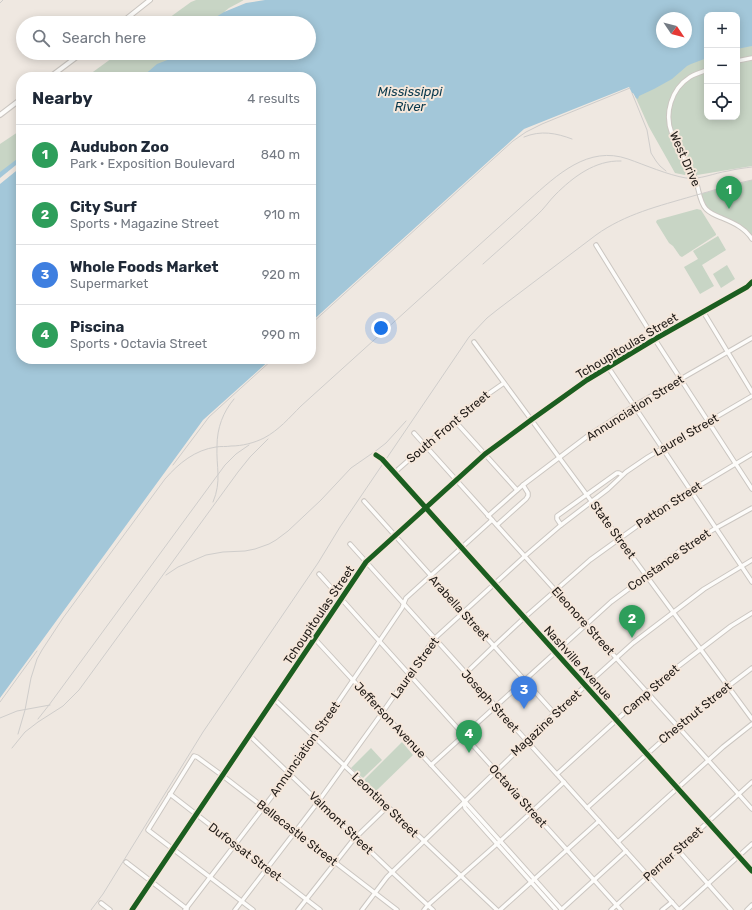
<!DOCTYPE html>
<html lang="en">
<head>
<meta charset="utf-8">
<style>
  body { margin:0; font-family:Rubik,sans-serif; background:#f2f2f3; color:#1f2937 }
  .controls { position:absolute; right:12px; top:12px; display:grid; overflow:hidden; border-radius:8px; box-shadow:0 2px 10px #0003 }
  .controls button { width:36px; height:36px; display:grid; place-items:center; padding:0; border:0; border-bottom:1px solid #e0e1e3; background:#fff; color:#1f2937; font:20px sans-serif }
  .compass { position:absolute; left:656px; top:12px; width:36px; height:36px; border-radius:50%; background:#fff; box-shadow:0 2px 10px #0003; rotate:125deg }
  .you { position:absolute; left:381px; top:328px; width:14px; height:14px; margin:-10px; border:3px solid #fff; border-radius:50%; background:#1a73e8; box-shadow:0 0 0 6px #1a73e833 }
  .badge { display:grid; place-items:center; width:26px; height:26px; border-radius:50%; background:#68635e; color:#fff; font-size:13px; font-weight:700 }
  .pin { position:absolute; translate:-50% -33px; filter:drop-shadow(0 1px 2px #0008) }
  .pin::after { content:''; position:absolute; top:21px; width:14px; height:12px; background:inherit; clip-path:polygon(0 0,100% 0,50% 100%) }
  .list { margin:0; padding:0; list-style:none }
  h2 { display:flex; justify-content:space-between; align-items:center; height:52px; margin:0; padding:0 16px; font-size:17px }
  h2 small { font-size:13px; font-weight:400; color:#747a83 }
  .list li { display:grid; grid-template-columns:26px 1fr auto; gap:12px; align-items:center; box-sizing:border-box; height:60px; padding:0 16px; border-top:1px solid #e0e1e3 }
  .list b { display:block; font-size:15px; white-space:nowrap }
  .list p { margin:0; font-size:13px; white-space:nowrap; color:#747a83 }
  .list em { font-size:13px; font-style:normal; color:#747a83 }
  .icon { flex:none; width:22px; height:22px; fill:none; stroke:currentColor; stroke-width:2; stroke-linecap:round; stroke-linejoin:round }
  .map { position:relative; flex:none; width:752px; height:910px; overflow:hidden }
  .search { position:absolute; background:#fff; box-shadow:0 2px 10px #0003; left:16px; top:16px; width:300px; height:44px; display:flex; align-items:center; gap:10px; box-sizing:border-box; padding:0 14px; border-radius:22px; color:#747a83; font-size:15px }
  .panel { position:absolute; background:#fff; box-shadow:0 2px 10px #0003; left:16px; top:72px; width:300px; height:292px; border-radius:16px }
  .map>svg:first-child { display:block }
  .green { fill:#c8d5c5 }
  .water { fill:#a3c7d9; fill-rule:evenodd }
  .pier { fill:#efe8e1 }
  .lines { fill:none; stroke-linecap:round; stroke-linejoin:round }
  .minor-casing { stroke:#cbc6c1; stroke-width:5.5 }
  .major-casing { stroke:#cbc6c1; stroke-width:6 }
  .minor { stroke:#fdfcfa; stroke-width:3.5 }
  .major { stroke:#fdfcfa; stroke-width:4 }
  .rail { stroke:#cfcdcb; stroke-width:1 }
  .cycleway-casing { stroke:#f5e7db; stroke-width:8 }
  .cycleway { stroke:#1b5e20; stroke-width:5 }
  .labels { text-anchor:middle; stroke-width:4; stroke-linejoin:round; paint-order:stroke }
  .street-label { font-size:12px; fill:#201b17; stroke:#f5e7db }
  .water-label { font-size:13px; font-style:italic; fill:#08384c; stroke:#f5e7db }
</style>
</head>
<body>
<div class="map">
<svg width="752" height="910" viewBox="0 0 752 910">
  <rect width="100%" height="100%" fill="#efe8e1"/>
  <g class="green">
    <polygon points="196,0 244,0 226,13 206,23 162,23 191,2"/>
    <polygon points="752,31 752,166 697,175 685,175 675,173 649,127 635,96 707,40 707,117 737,117 737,33"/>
    <polygon points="119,53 184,53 145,77 86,77"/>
    <polygon points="21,130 21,160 0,176 0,144"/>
    <polygon points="752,180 752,239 743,229 710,213 703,206 700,194"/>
    <polygon points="697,209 701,210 716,234 716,235 682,257 680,256 673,246 669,243 656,222 657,220"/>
    <polygon points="718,236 726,250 702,265 714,286 700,294 684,267 698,259 693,251"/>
    <polygon points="727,265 735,279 721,288 713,274"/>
    <polygon points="402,742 413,755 376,791 364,780"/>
    <polygon points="371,748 382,760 363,778 351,768"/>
  </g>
  <g class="water">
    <path d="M 252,0 L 752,0 L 752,46 L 737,49 L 737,15 L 707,15 L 707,58 L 691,64 L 687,66 L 672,79 L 654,89 L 639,96 L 638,99 L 636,98 L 633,93 L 632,93 L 629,87 L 524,129 L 311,322 L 311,77 L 142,77 L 157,64 L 170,59 L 176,53 L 309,53 L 309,23 L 206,23 L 239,3 ZM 662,18 L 686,18 L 686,42 L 662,42 Z"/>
    <polygon points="21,156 21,359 271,359 203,420 0,698 0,172"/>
  </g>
  <g class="pier">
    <polygon points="244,0 265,0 246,3 224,12 229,8"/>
    <polygon points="21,161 21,167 0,184 0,178"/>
  </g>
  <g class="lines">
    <defs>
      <g id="minor">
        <polyline points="737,61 752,58"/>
        <path d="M 707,70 C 701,72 695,74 690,77 C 671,89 664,114 672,134 C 678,150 688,163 695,178 C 699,188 699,202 706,209 C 711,214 717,216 722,218 C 734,223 745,228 752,239"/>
        <polyline points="596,245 652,335 752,489"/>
        <polyline points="704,313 752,392"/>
        <polyline points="474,342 752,719"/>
        <polyline points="608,367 752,582"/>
        <polyline points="454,420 517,490"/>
        <polyline points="414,433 752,809"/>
        <polyline points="389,467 752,871"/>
        <polyline points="394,473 468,408 504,383"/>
        <polyline points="364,501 555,714"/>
        <polyline points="488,516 523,485"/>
        <polyline points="497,525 526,499 528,496 528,493 523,485 589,435 634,406 752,338"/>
        <polyline points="561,525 557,519 557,516 617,473 619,473 622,475"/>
        <polyline points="350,544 526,740 679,910"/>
        <polyline points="319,574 621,910"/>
        <polyline points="315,639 468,805 562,910"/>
        <polyline points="466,673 494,646 524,618 590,560 662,508 752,454"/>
        <polyline points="274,699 497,910"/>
        <polyline points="250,736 392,872 433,910"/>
        <polyline points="431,765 611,602 685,547 716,528 752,508"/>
        <polyline points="557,774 663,678 731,626 752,613"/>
        <polyline points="170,794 320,910"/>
        <polyline points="464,802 465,808 556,910"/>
        <polyline points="587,808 693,713 752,668"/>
        <polyline points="618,842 723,747 752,724"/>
        <polyline points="678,850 731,910"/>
        <polyline points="126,862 187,909"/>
        <polyline points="101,903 110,910"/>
        <polyline points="132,910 366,562 485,454 531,420 587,380 655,339 747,287 752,282"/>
        <polyline points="185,910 289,774 402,608 406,598 492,520"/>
        <polyline points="235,910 318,802 382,713 434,639 525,556 561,525 608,489 626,472 648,457 752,396"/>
        <polyline points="253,910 148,830 194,756 197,757 223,776 397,910"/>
        <polyline points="298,910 353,840 387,807"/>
        <polyline points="362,910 387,877 519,749 532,734 633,643 704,589 752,560"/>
        <polyline points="424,910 428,905 497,844 564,782"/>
        <polyline points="500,910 599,821"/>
        <polyline points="561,910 626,851"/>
        <polyline points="611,910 752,782"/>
        <polyline points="662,910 672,902"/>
        <polyline points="679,910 752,844"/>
        <polyline points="747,910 752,905"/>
      </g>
      <g id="major">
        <polyline points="121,23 150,0"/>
        <polyline points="50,77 82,53"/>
        <polyline points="0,115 21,99"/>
      </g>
    </defs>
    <use href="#minor" class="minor-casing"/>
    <use href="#major" class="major-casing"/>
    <use href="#minor" class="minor"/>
    <use href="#major" class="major"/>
    <g class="rail">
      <polyline points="0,3 3,0"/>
      <polyline points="632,93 647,130 651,153 656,161 660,166 666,171"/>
      <path d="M 524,137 C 541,130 556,133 572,139"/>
      <path d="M 483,264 C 501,248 519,232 537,215 C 544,209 549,201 555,195 C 573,177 595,160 621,161"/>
      <polyline points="311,324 513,141 526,132 542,124 630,88"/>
      <polyline points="173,465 209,417 273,359"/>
      <path d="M 213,502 C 222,481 216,467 217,446 C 217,428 223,412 234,399"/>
      <polyline points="166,575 178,567 206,555 223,552 245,551 255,549 269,544 276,540 288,531 321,500 351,468 377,450 386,443 406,421"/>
      <polyline points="0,702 37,651"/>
      <polyline points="0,718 17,711 50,705"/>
      <polyline points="38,719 49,705 225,465 236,454 249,445"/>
      <path d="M 18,734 L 25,710 L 31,678 L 37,659 L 42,650 L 63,618 L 165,479 C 179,463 195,450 216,447 C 221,446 226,447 231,446 C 242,446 254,443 264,438 C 279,430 289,418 301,406 L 529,200 C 557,175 588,145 628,159 C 645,165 668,175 686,178 C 700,180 714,173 728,171 C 736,169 744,168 752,167"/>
      <polyline points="12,748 25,732 38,722 63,706 79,690 238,472 250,457 268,439"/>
      <path d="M 91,910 L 103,894 L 203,732 L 318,563 L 340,527 L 469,337 L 487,318 L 497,310 L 596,235 C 625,214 659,206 693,196 C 712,191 732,184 752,180"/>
    </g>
    <defs>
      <g id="cycleway">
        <polyline points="376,455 382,459 426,508 752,871"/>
        <polyline points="132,910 366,562 485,454 531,420 587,380 655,339 747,287 752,282"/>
      </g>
    </defs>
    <use href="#cycleway" class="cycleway-casing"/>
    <use href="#cycleway" class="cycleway"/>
  </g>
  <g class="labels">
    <g class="street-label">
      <text transform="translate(685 159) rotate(66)" y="4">West Drive</text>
      <text transform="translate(627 346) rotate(-31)" y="4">Tchoupitoulas Street</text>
      <text transform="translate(635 408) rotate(-32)" y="4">Annunciation Street</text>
      <text transform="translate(448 427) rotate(-40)" y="4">South Front Street</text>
      <text transform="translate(686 435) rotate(-30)" y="4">Laurel Street</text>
      <text transform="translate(669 505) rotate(-33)" y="4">Patton Street</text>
      <text transform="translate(613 530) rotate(54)" y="4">State Street</text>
      <text transform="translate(669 560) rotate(-35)" y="4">Constance Street</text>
      <text transform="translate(459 608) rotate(48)" y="4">Arabella Street</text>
      <text transform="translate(319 615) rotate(-56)" y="4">Tchoupitoulas Street</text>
      <text transform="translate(583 621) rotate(48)" y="4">Eleonore Street</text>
      <text transform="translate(578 663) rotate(48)" y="4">Nashville Avenue</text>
      <text transform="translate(415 668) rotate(-54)" y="4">Laurel Street</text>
      <text transform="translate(651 690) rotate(-41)" y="4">Camp Street</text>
      <text transform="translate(490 701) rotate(48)" y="4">Joseph Street</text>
      <text transform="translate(695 713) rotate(-39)" y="4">Chestnut Street</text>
      <text transform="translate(390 720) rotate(47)" y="4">Jefferson Avenue</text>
      <text transform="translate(546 723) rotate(-43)" y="4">Magazine Street</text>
      <text transform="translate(305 749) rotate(-55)" y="4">Annunciation Street</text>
      <text transform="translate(518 796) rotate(48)" y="4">Octavia Street</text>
      <text transform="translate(385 805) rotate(44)" y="4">Leontine Street</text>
      <text transform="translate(341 823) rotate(44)" y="4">Valmont Street</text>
      <text transform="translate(297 833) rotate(38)" y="4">Bellecastle Street</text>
      <text transform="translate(245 852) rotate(37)" y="4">Dufossat Street</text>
      <text transform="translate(673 854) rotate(-42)" y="4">Perrier Street</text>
    </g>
    <g class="water-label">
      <text x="410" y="96">Mississippi<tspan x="410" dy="15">River</tspan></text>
    </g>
  </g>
</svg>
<div class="controls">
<button>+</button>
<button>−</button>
<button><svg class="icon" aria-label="locate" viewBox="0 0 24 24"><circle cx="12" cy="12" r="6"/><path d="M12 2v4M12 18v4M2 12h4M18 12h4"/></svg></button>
</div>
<svg class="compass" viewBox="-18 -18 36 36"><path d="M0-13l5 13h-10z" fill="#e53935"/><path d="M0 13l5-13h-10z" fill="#747a83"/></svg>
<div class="you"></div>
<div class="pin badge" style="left:729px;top:209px;background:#2e9e5b">1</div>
<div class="pin badge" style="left:632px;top:638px;background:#2e9e5b">2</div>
<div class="pin badge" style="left:524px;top:709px;background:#3f7fe0">3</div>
<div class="pin badge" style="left:469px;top:753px;background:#2e9e5b">4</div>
<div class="search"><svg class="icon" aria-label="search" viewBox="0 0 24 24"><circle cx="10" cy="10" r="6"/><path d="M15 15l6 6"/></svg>Search here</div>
<section class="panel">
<h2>Nearby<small>4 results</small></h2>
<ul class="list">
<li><span class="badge" style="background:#2e9e5b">1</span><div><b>Audubon Zoo</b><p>Park · Exposition Boulevard</p></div><em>840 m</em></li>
<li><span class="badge" style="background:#2e9e5b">2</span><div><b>City Surf</b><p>Sports · Magazine Street</p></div><em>910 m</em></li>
<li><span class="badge" style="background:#3f7fe0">3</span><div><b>Whole Foods Market</b><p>Supermarket</p></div><em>920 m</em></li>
<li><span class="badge" style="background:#2e9e5b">4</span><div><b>Piscina</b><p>Sports · Octavia Street</p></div><em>990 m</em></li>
</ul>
</section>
</div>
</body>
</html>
